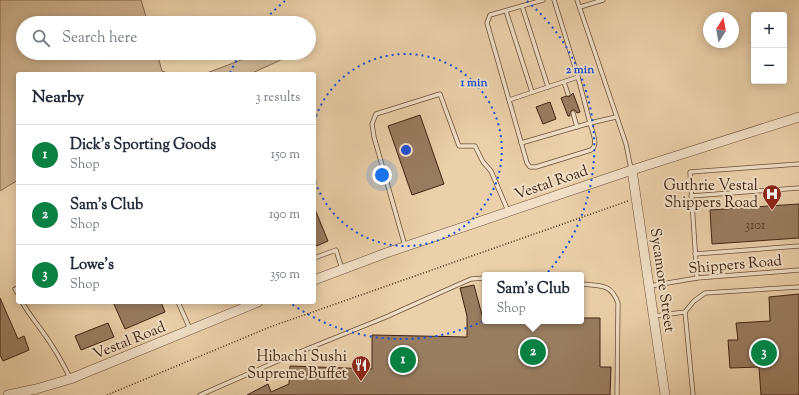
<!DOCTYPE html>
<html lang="en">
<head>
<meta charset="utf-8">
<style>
  body { margin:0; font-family:"Sorts Mill Goudy",serif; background:#f2f2f3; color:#1f2937 }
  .controls { position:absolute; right:12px; top:12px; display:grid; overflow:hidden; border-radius:4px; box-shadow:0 2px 10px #0003 }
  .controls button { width:36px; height:36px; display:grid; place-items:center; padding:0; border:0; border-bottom:1px solid #e0e1e3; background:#fff; color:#1f2937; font:20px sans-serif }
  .compass { position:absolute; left:703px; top:12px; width:36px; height:36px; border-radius:50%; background:#fff; box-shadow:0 2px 10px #0003; rotate:11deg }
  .you { position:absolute; left:382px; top:175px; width:14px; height:14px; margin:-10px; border:3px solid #fff; border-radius:50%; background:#1a73e8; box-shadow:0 0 0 6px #1a73e833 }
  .badge { display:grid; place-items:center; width:26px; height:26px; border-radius:50%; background:#0b8043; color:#fff; font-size:13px; font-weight:700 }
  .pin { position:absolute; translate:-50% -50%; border:2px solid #fff; box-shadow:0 1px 4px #0006 }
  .popup { position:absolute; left:482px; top:272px; width:102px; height:52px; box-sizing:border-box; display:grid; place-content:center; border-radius:4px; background:#fff; filter:drop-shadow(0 1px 3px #0005); font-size:13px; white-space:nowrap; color:#747a83 }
  .popup b { font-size:15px; color:#1f2937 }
  .popup::after { content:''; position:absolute; left:50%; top:100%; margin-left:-8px; border:8px solid transparent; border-top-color:#fff }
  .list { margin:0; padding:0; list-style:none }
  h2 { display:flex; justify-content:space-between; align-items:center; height:52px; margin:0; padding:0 16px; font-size:17px }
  h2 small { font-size:13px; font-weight:400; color:#747a83 }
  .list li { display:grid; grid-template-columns:26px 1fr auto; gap:12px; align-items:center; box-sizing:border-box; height:60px; padding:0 16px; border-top:1px solid #e0e1e3 }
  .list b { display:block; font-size:15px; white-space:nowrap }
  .list p { margin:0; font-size:13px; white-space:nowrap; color:#747a83 }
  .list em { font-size:13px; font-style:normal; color:#747a83 }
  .icon { flex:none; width:22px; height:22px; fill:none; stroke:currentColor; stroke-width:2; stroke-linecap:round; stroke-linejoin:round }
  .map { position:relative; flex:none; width:799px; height:395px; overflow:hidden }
  .search { position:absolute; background:#fff; box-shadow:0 2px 10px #0003; left:16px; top:16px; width:300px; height:44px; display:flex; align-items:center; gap:10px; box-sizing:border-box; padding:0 14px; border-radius:22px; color:#747a83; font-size:15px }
  .panel { position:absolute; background:#fff; box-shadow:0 2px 10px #0003; left:16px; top:72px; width:300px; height:232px; border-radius:4px }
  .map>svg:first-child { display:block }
  .green { fill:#ceb391; stroke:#876a51 }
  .building { fill:#997d61; stroke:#402211 }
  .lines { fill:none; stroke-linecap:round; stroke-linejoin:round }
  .service-casing { stroke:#6b4e38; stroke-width:5 }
  .tertiary-casing { stroke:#6b4e38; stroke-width:10 }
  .path { stroke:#402211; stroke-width:1.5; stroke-dasharray:1 2; stroke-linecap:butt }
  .service { stroke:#f2e1c8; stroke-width:3.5 }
  .tertiary { stroke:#f2e1c8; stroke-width:9 }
  .ring { fill:none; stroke:#1d4ed8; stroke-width:2; stroke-dasharray:2 4 }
  .labels { text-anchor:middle; stroke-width:4; stroke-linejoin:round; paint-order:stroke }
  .number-label { font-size:13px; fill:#563925 }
  .street-label { font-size:15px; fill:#402211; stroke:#f2e1c8 }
  .poi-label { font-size:15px; fill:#402211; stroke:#f2e1c8; text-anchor:end }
  .centre { fill:#1d4ed8; stroke:#f2e1c8; stroke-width:2 }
  .ring-label { font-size:12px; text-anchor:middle; font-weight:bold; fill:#1d4ed8; stroke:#f2e1c8; stroke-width:4; stroke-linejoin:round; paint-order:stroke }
</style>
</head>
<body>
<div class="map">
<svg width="799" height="395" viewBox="0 0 799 395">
  <rect width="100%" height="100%" fill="#ebd1ab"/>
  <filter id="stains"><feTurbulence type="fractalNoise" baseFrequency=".005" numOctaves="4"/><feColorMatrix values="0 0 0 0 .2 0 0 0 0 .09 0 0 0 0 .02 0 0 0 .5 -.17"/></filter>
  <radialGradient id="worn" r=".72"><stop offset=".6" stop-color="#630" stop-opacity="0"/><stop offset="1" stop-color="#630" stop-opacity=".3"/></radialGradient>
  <g class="green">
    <polygon points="0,0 141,0 148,23 23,23 23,53 157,53 162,71 170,74 18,74 18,180 0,191"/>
    <polygon points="260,53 286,53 283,59 250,74 204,74"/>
  </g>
  <g class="building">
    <polygon points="573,93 580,112 577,113 575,110 572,110 570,113 570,116 568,116 561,98 566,96 569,97"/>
    <polygon points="550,102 556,119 543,124 536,107"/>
    <polygon points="420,115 444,184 412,195 388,126"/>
    <polygon points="799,204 799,238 712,244 710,210"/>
    <polygon points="314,207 328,241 314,247"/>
    <polygon points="474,285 482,315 485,315 485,321 581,321 581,318 600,318 600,367 611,367 610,395 247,395 268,384 271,392 289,384 290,366 372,369 372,335 467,337 467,316 460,288"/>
    <polygon points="799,294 799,395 761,395 759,367 730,368 728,340 738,340 736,323 770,321 769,297"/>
    <polygon points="0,298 18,339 24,336 29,350 3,361 0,355"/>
    <polygon points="113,302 161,302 165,312 125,329"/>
    <polygon points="108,323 114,337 81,350 75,336"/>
  </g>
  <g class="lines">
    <defs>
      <g id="service">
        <path d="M 543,0 L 490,15 L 487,23 L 527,163 L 530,167 L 536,167 L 591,150 C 599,145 592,131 590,123 L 616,117"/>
        <polyline points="577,0 626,144 631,169"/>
        <polyline points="522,6 548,87"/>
        <polyline points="580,7 603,0"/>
        <polyline points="506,11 532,92"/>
        <polyline points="564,82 568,94"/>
        <polyline points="509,100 578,77"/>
        <polyline points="573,113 577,127"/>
        <polyline points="521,143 590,123 578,77 554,0"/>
        <polyline points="691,196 799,188"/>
        <polyline points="405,246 374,137 372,124 376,114 440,94 459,146 475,146 483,162 491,171 508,211"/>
        <polyline points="695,254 799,246"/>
        <polyline points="314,258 336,250 342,269"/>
        <polyline points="697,278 690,172 799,164"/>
        <path d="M 581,284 C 600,286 611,283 618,303 L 617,395"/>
        <polyline points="650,286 697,278 799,270"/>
        <polyline points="15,289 18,294"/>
        <path d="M 22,302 C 28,313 35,321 42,331 C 53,346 62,361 70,378"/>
        <polyline points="178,302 190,329"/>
        <polyline points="685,312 694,301 705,293 799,287"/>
        <polyline points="654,316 685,312 693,395"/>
        <polyline points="200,395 280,360 386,317 455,286 471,279 485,278"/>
      </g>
      <g id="tertiary">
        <polyline points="632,170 665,395"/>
        <polyline points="314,280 386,253 632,170 799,117"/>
        <polyline points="8,395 36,389 70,379 258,302"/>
      </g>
    </defs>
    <use href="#service" class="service-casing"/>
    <use href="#tertiary" class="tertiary-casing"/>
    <polyline class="path" points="107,395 270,327 628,201"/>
    <use href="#service" class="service"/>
    <use href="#tertiary" class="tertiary"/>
  </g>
  <g class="ring">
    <path d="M314 122A96 96 0 1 1 314 178"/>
    <path d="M230 73A192 192 0 0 1 240 54M262 23A192 192 0 0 1 285 1M527 1A192 192 0 0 1 289 302"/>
  </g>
  <defs>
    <symbol id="hospital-pin" viewBox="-11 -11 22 30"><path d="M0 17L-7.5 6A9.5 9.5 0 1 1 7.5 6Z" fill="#8f2418" stroke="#f2e1c8"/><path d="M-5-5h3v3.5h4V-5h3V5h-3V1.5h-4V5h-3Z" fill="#fff"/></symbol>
    <symbol id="restaurant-pin" viewBox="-11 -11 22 30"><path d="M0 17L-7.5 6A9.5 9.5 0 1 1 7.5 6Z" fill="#8f2418" stroke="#f2e1c8"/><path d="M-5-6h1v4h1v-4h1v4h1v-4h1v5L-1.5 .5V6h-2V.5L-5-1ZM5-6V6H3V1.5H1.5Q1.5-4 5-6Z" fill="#fff"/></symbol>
  </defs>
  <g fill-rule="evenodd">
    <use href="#hospital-pin" x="761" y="183" width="22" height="30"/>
    <use href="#restaurant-pin" x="350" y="354" width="22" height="30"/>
  </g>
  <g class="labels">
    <g class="number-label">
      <text x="755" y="229">3101</text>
    </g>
    <g class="street-label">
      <text transform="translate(551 182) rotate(-19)" y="5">Vestal Road</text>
      <text transform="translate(735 264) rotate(-5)" y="5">Shippers Road</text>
      <text transform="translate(663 280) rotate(82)" y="5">Sycamore Street</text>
      <text transform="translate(129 340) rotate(-22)" y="5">Vestal Road</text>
    </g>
    <g class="poi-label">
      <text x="758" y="190">Guthrie Vestal<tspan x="758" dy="17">Shippers Road</tspan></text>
      <text x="347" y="361">Hibachi Sushi<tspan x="347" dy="17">Supreme Buffet</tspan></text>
    </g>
  </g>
  <circle cx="406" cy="150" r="6" class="centre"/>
  <g class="ring-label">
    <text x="580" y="73">2 min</text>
    <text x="474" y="86">1 min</text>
  </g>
  <rect width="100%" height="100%" filter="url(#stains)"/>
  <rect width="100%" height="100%" fill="url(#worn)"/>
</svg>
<div class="controls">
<button>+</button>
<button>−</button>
</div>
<svg class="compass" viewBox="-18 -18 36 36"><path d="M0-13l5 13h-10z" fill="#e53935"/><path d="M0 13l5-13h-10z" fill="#747a83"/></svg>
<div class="you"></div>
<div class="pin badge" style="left:403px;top:360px">1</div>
<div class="pin badge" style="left:533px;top:352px">2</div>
<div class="popup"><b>Sam's Club</b>Shop</div>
<div class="pin badge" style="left:764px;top:353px">3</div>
<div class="search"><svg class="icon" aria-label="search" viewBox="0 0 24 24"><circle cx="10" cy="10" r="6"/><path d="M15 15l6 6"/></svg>Search here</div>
<section class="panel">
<h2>Nearby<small>3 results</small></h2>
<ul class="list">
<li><span class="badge">1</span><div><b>Dick's Sporting Goods</b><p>Shop</p></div><em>150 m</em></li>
<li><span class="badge">2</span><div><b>Sam's Club</b><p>Shop</p></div><em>190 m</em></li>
<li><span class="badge">3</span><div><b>Lowe's</b><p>Shop</p></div><em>350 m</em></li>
</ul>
</section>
</div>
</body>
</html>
